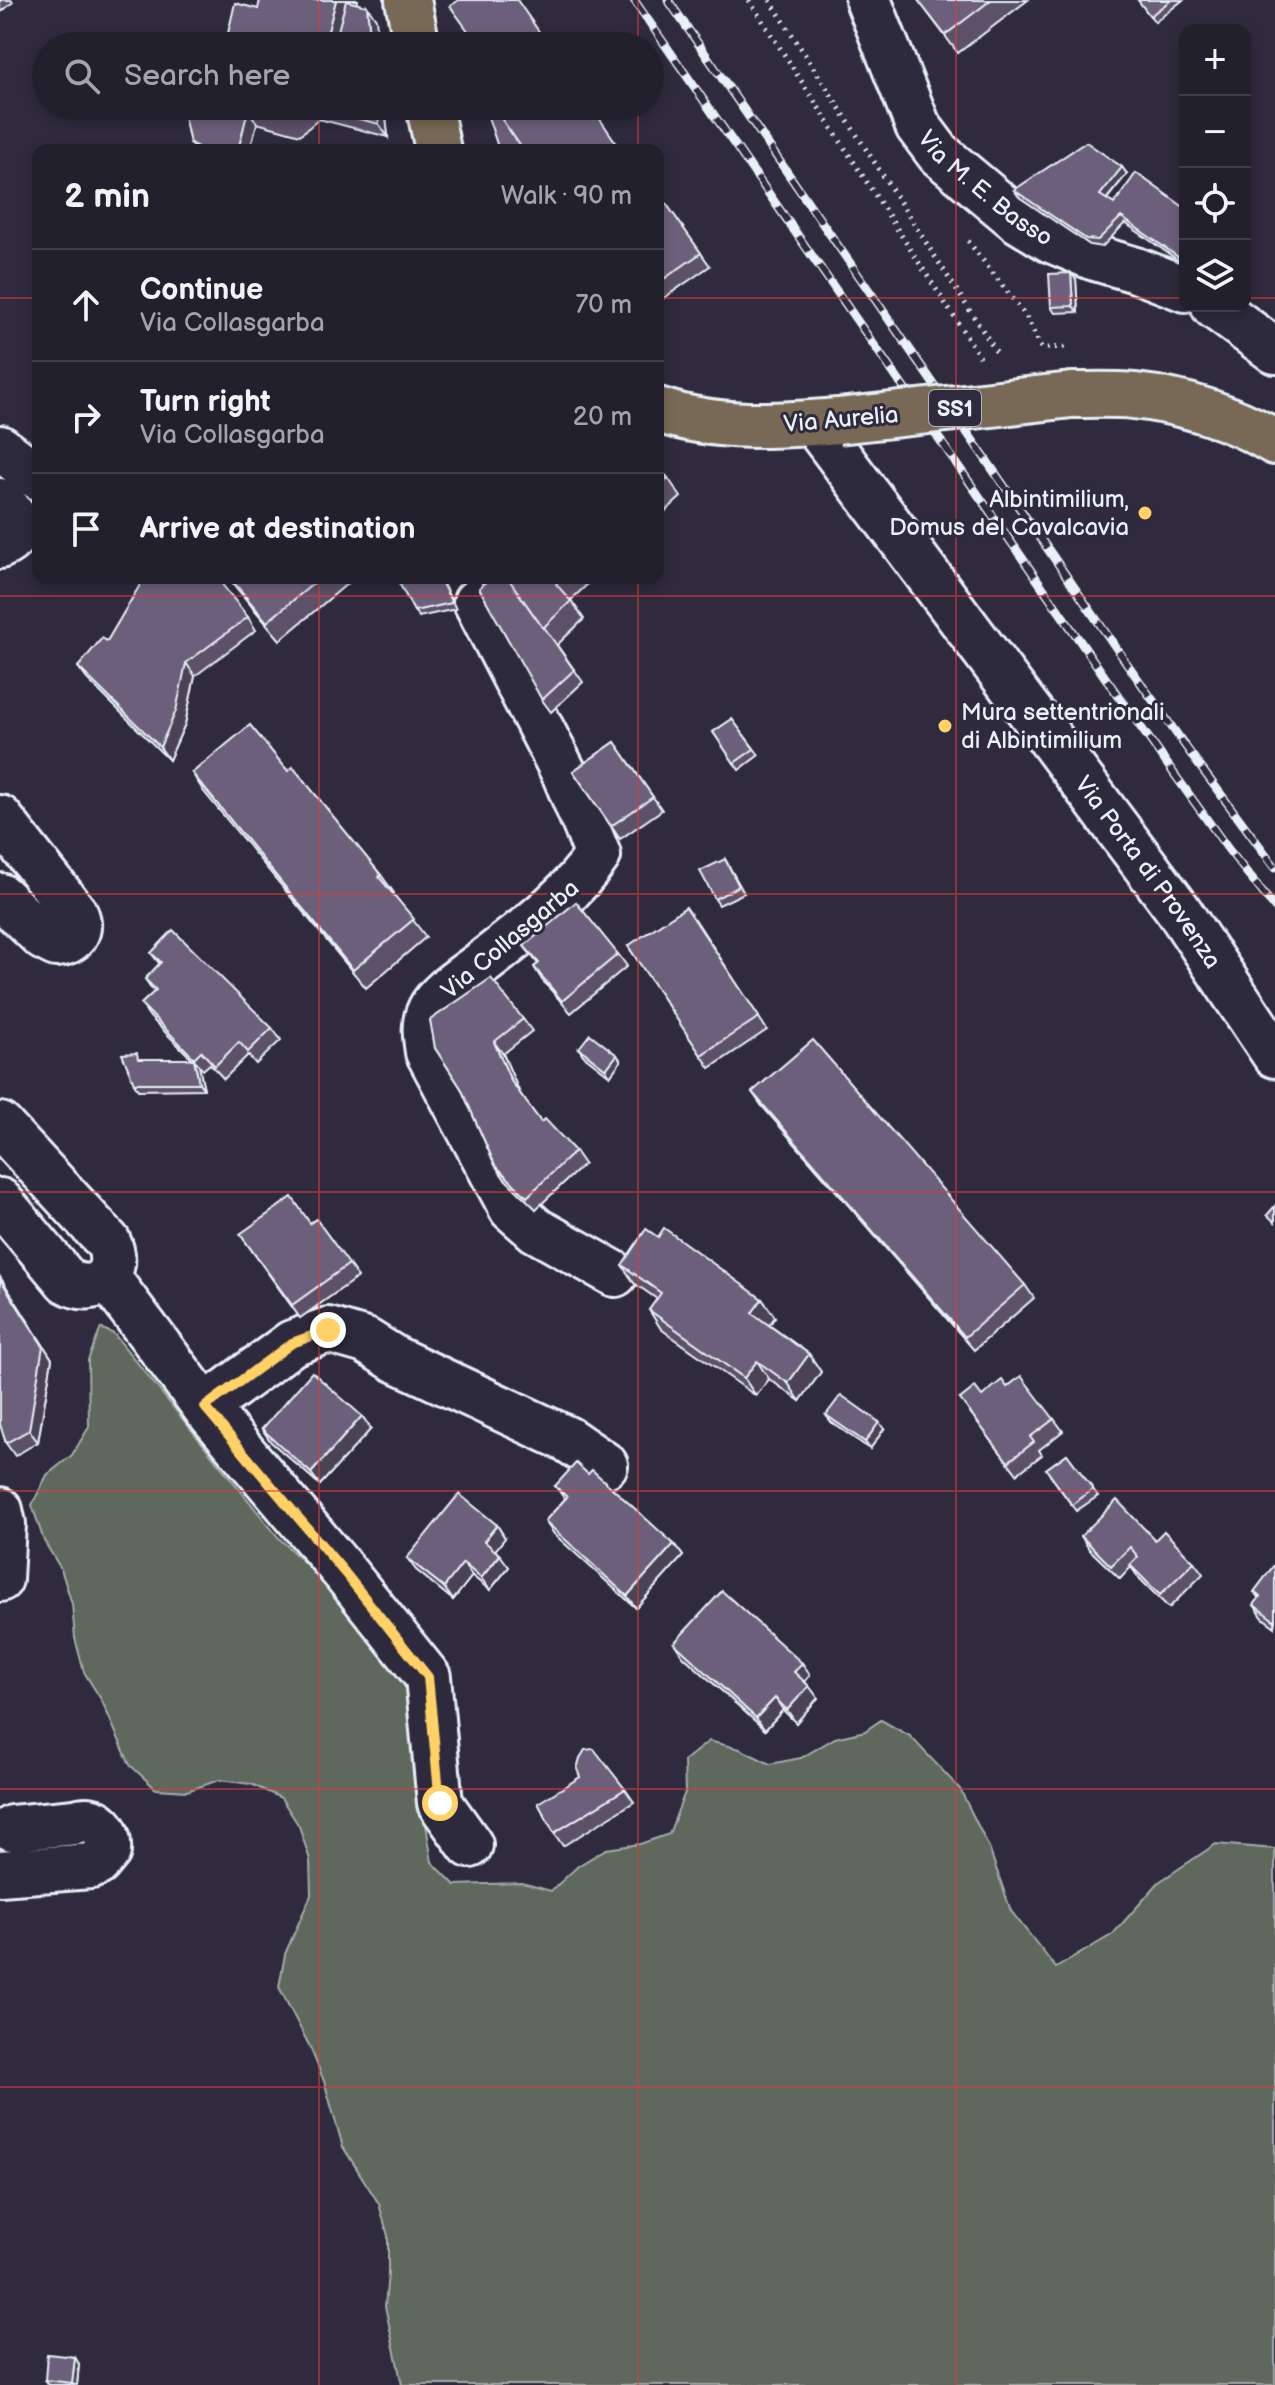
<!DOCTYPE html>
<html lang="en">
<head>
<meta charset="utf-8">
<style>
  body { margin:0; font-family:"Balsamiq Sans",sans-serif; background:#2f2d3a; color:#f1f3f6 }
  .controls { position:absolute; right:24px; top:24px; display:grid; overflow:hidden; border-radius:16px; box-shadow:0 4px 12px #0003 }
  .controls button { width:72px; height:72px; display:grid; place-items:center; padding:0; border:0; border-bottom:2px solid #403e4a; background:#23202e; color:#f1f3f6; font:40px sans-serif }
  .stop { position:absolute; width:24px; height:24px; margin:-18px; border:6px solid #ffd166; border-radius:50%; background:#fff }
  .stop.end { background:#ffd166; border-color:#fff; box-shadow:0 2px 8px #0008 }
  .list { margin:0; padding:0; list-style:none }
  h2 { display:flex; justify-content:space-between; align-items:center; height:104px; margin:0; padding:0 32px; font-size:34px }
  h2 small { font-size:26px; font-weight:400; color:#a3a3aa }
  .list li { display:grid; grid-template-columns:52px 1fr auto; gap:24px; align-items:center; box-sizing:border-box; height:112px; padding:0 32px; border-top:2px solid #403e4a }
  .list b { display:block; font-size:30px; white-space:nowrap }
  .list p { margin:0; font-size:26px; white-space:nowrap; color:#a3a3aa }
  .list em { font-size:26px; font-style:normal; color:#a3a3aa }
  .icon { flex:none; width:44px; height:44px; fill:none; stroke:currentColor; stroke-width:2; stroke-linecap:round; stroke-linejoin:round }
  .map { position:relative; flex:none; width:1275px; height:2385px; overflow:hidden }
  .search { position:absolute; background:#23202e; box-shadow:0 4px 12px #0003; left:32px; top:32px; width:632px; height:88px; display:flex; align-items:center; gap:20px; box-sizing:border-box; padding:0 28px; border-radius:44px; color:#a3a3aa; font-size:30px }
  .panel { position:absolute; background:#23202e; box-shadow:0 4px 12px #0003; left:32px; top:144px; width:632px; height:440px; border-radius:16px }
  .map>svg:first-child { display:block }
  .green { fill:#5e685b; stroke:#a3acaa; stroke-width:2 }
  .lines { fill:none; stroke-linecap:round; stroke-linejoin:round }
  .minor-casing { stroke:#e8f1f8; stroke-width:50 }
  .major-casing { stroke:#e8f1f8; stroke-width:50 }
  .path { stroke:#e8f1f8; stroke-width:5; stroke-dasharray:2 6; stroke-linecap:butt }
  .minor { stroke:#2f2a3d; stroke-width:44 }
  .major { stroke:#776954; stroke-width:44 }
  .rail-casing { stroke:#e8f1f8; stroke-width:9 }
  .rail { stroke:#2f2a3d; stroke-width:6; stroke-dasharray:18; stroke-linecap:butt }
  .major-bridge-casing { stroke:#e8f1f8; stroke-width:50; stroke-linecap:butt }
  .major-bridge { stroke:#776954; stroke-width:44 }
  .wall { fill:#5d516a; stroke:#e8f1f8; stroke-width:2 }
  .shaded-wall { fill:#4c4256; stroke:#e8f1f8; stroke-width:2 }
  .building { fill:#6c5e7b; stroke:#e8f1f8; stroke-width:2 }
  .route { stroke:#ffd166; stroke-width:10 }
  .grid { fill:none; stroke:#d83c3d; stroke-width:2; stroke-opacity:0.55 }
  .poi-dot { fill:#ffd166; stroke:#2f2a3d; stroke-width:3 }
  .labels { text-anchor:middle; stroke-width:6; stroke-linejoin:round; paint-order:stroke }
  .shield { fill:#2f2a3d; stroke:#b0b5c0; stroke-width:2 }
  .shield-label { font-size:22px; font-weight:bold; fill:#e8f1f8 }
  .street-label { font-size:24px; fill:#e8f1f8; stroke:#2f2a3d }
  .poi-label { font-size:24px; fill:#e8f1f8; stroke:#2f2a3d; text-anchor:end }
</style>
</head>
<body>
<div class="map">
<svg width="1275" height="2385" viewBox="0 0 1275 2385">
  <rect width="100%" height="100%" fill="#2f2a3d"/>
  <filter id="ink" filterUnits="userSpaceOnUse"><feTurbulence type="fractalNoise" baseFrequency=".0125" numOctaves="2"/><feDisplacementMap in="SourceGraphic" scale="16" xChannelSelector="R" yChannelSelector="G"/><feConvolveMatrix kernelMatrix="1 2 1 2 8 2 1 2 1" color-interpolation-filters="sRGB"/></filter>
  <g filter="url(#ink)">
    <polygon class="green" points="101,1328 114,1334 278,1537 399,1656 417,1714 423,1806 432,1862 455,1885 522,1883 551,1891 578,1866 606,1849 640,1844 669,1834 685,1792 684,1761 709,1741 740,1749 770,1764 801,1758 835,1738 865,1731 881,1720 910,1736 960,1789 989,1848 1011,1911 1056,1968 1113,1934 1159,1882 1216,1844 1275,1849 1275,2385 402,2385 385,2306 388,2273 388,2236 379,2204 343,2147 324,2081 310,2047 279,1987 285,1954 311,1895 310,1860 299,1826 281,1798 251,1784 219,1780 187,1791 156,1789 130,1765 102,1701 84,1672 75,1638 72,1604 61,1569 44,1541 32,1505 47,1475 72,1455 89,1427 88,1360"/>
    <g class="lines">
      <defs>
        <g id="minor">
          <path id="s1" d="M 868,0 L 918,126 L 939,154 L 1018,220 L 1051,240 L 1092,257 L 1136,270 L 1185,289"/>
          <polyline points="1214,306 1275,351"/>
          <path id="s2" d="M 814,423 L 1177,908 L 1275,1055"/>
          <polyline points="0,448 38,477"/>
          <path d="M 0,501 C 17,516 26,535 0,546"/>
          <path d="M 476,602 L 565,775 L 598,855 C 569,898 526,929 485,961 C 470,973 438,992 430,1010 C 423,1024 426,1037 428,1052 L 512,1209 L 536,1230 L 615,1274"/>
          <path d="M 0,818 L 74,912 C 84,928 75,943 56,944 L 44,938 L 0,896"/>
          <path d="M 0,1125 L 108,1242 C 123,1273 96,1298 67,1281 L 0,1201"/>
          <polyline points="107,1277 205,1407 345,1573 428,1677 440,1803 470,1845"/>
          <polyline points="205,1407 292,1343 328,1330 366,1341 395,1359 567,1439 605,1465"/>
          <polyline points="0,1510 3,1524 0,1579"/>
          <path d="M 0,1873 L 91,1866 L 98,1863 L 108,1851 C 110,1831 97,1814 76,1822 L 12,1828"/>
        </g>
        <g id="major">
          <polyline points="408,0 417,46"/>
          <polyline points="429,106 438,150"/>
          <path d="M 1072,395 C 1092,395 1114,394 1134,396 C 1182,401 1233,417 1275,442"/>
          <path d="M 658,410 C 717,430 777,426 838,421"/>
        </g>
      </defs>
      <use href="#minor" class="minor-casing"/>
      <use href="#major" class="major-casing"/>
      <g class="path">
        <polyline points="749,0 980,357"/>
        <polyline points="770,0 999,356"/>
        <polyline points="968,241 1026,316 1041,348 1067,347 1067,348"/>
      </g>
      <use href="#minor" class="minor"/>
      <use href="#major" class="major"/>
      <defs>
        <g id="rail">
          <polyline points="634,0 1107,680 1228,849 1275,908"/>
          <polyline points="668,0 1128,665 1193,757 1275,867"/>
        </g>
      </defs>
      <use href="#rail" class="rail-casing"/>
      <use href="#rail" class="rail"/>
      <defs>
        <polyline id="major-bridge" points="838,421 1072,395"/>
      </defs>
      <use href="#major-bridge" class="major-bridge-casing"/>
      <use href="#major-bridge" class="major-bridge"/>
    </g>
    <g class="wall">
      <polygon points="0,0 12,0 13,2 0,13"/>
      <polygon points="918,0 1028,0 958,53"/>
      <polygon points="1138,0 1183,0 1155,22"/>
      <polygon points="182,106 385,106 388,137 319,119 300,135 257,123 250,150 195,150 190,143"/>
      <polygon points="480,106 621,150 488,117"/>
      <polygon points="1122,167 1127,174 1106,200 1114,204 1185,208 1185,265 1125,223 1102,247 1090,245 1019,197 1014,190"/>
      <polygon points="658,192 710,266 658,302"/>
      <polygon points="1071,273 1076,279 1078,312 1055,313 1051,307"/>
      <polygon points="658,467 668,478 681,497 658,518"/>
      <polygon points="228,578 354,578 280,640"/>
      <polygon points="440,578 456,609 419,617 414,611"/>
      <polygon points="477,578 594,578 571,600 584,619 557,645 583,682 551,712 542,700 483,584"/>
      <polygon points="248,617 256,630 195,676 185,724 169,760 87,679 78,667 107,641"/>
      <polygon points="732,719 759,755 739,770 713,732"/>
      <polygon points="615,742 662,810 620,839 573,771"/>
      <polygon points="288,771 381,875 394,893 393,894 426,937 366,988 204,792 192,773"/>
      <polygon points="725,859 744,893 719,905 715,899"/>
      <polygon points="695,919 767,1030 710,1068 628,946"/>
      <polygon points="524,946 618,954 627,966 571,1013 542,980 534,967 538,964"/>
      <polygon points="151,953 272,1028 281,1040 256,1064 248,1055 224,1079 210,1064 203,1070 198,1065 204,1089 138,1090 134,1083 141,1059 192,1059 150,1017 141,1004 154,992 145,979 160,964"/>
      <polygon points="523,1019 532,1031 503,1054 519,1092 541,1122 575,1151 584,1164 536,1209 504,1178 495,1165 461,1088 435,1048"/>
      <polygon points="579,1048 617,1055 621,1061 610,1076 583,1055"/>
      <polygon points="752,1092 1025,1285 1034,1298 974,1350 761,1105"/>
      <polygon points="316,1219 358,1277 300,1318 240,1234 310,1223"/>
      <polygon points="658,1237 762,1299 775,1317 769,1325 809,1354 821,1372 800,1401 769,1379 756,1396 661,1329 649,1310 657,1299 634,1283 622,1265"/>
      <polygon points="0,1277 52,1359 38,1442 15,1456 6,1443 0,1424"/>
      <polygon points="1007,1387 1054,1419 1063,1431 1039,1450 1042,1455 1017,1474 960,1399 982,1396"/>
      <polygon points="826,1415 884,1429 870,1449 831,1422"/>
      <polygon points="362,1416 371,1429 320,1485 271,1442 262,1429"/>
      <polygon points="1067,1454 1098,1496 1076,1511 1046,1469"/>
      <polygon points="588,1474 674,1544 683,1556 636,1608 554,1534 545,1521 565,1499 555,1486"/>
      <polygon points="497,1525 505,1538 495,1550 509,1567 490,1590 472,1576 453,1600 416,1570 407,1558"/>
      <polygon points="1081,1536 1194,1562 1203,1574 1169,1608 1139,1578 1131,1567 1120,1579 1089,1549"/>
      <polygon points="1275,1564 1275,1627 1263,1618 1254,1605 1259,1599 1254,1592"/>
      <polygon points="674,1643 802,1663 810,1675 805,1682 818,1698 796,1723 783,1710 765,1730 683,1656"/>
      <polygon points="625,1789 634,1802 563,1846 554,1833"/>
      <polygon points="79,2364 77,2385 48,2385 45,2380"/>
    </g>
    <g class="shaded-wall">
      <polygon points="336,0 358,0 346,46 324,46"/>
      <polygon points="367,6 376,19 379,46 371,46"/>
      <polygon points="377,106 385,106 388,137 379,124"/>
      <polygon points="248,110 257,123 250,150 238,150"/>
      <polygon points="1122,167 1127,174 1104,202 1100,195"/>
      <polygon points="1071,273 1076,279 1078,312 1073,306"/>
      <polygon points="186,663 195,676 185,724 169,760 160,747"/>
      <polygon points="494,1042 503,1054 520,1093 511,1081"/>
      <polygon points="617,1055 621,1061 610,1076 606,1069"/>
      <polygon points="194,1059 199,1066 204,1089 199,1083"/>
      <polygon points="0,1277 52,1359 38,1442 29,1430"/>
      <polygon points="762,1299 775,1317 765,1331 752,1313"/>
      <polygon points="809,1354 821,1372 800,1401 788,1383"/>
      <polygon points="757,1361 769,1379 756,1396 744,1378"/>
      <polygon points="362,1416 371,1429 320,1485 311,1473"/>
      <polygon points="879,1422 884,1429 870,1449 865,1442"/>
      <polygon points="497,1525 505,1538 493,1553 484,1541"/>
      <polygon points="674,1544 683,1556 636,1608 627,1596"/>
      <polygon points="500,1555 509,1567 490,1590 481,1578"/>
      <polygon points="463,1563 472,1576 453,1600 444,1587"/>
      <polygon points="802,1663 810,1675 803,1684 794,1672"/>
      <polygon points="809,1686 818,1698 796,1723 787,1710"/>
      <polygon points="775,1698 783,1710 765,1730 756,1718"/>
      <polygon points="75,2357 79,2364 77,2385 74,2385 72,2383"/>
    </g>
    <g class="building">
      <polygon points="260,0 336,0 324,46 225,46 235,3 258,9"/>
      <polygon points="459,0 517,0 549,46 479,46 450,6"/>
      <polygon points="918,0 991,0 945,35"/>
      <polygon points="1138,0 1171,0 1150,16"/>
      <polygon points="346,1 367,6 371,46 334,46"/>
      <polygon points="216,37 226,40 225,46 215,46"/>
      <polygon points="182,106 233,106 248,110 238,150 203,150 190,143"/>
      <polygon points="262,106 291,106 284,112"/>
      <polygon points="319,106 377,106 379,124 318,109"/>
      <polygon points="480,106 591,106 621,150 523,150 496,111 484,111"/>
      <polygon points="488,117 500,117 523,150 499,150"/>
      <polygon points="1086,142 1122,167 1100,195 1114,204 1136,173 1185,208 1184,261 1121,217 1098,240 1086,239 1014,190"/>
      <polygon points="658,192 701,253 658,283"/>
      <polygon points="1071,273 1073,306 1051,307 1049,274"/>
      <polygon points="658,467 668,478 658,488"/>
      <polygon points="144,578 217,578 248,617 186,663 176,711 160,747 78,667 102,638 107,641"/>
      <polygon points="230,578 320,578 267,622"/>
      <polygon points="408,578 439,578 452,603 414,611 398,581"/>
      <polygon points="490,578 508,578 543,628 544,627 574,670 542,700 479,588"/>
      <polygon points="508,578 562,578 556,584 571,601 543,628"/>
      <polygon points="732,719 754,749 734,763 713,732"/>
      <polygon points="250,725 288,771 293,767 381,875 379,877 414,919 353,970 192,773"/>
      <polygon points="615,742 653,797 611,826 573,771"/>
      <polygon points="725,859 739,886 715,899 700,871"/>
      <polygon points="576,902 618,954 562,1001 534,967 539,963 524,946"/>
      <polygon points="686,907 759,1017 701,1055 628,946"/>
      <polygon points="173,930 272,1028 248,1052 239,1042 215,1066 201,1051 194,1058 141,1004 156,990 145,979 161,962 151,953"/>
      <polygon points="491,978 523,1019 494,1042 511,1081 541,1122 545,1119 575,1151 527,1197 495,1165 461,1088 435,1048 430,1020"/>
      <polygon points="590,1034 617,1055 606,1069 579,1048"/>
      <polygon points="813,1040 1025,1285 965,1337 752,1092"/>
      <polygon points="137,1053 138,1059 194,1059 199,1083 134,1083 122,1054"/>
      <polygon points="292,1197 310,1223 316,1219 349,1264 292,1305 240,1234"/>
      <polygon points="1275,1206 1275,1222 1267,1215"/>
      <polygon points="664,1228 762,1299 752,1313 809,1354 788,1383 757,1361 744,1378 649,1310 661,1293 622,1265 646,1229 658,1237"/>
      <polygon points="0,1279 43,1346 29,1430 6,1443 0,1424"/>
      <polygon points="312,1372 362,1416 311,1473 262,1429"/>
      <polygon points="1021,1376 1054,1419 1030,1437 1034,1442 1008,1462 960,1399 975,1387 982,1396 1002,1380 1007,1387"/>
      <polygon points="841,1395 879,1422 865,1442 826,1415"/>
      <polygon points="1067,1454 1093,1489 1072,1505 1046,1469"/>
      <polygon points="576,1463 588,1474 592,1470 674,1544 627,1596 545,1521 567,1497 555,1486"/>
      <polygon points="459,1494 497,1525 484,1541 500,1555 481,1578 463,1563 444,1587 407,1558"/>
      <polygon points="1117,1500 1155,1540 1164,1531 1194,1562 1160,1595 1130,1565 1138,1557 1130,1547 1111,1566 1081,1536"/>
      <polygon points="1275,1564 1275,1621 1254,1605 1260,1597 1254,1592"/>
      <polygon points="722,1591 802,1663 794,1672 809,1686 787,1710 775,1698 756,1718 674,1643"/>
      <polygon points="594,1749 625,1789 554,1833 538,1803 580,1777 577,1769 580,1758 585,1750"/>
      <polygon points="47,2354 75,2357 72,2383 45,2380"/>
    </g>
  </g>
  <g class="lines" filter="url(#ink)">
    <polyline class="route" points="328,1330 292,1343 205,1407 345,1573 428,1677 440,1803"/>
  </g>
  <path class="grid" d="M 319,0 L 319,46M 638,0 L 638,46M 956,0 L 956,2385M 319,106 L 319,150M 638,106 L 638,150M 0,298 L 38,298M 658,298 L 1185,298M 1245,298 L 1275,298M 319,578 L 319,2385M 638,578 L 638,2385M 0,596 L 1275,596M 0,894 L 1275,894M 0,1192 L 1275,1192M 0,1491 L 1275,1491M 0,1789 L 1275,1789M 0,2087 L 1275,2087"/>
  <g class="poi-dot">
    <circle cx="1145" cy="513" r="8"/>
    <circle cx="945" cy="726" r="8"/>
  </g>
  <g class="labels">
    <rect class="shield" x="929" y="390" width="52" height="36" rx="6"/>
    <g class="shield-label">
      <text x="955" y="416">SS1</text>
    </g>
    <g class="street-label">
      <text dy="8" stroke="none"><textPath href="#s1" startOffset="228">Via M. E. Basso</textPath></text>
      <text transform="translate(841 419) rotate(-5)" y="8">Via Aurelia</text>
      <text dy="8" stroke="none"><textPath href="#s2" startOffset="560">Via Porta di Provenza</textPath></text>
      <text transform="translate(510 939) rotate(-40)" y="8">Via Collasgarba</text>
    </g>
    <g class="poi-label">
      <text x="1129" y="507">Albintimilium,<tspan x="1129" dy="28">Domus del Cavalcavia</tspan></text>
      <text x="961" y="720" text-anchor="start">Mura settentrionali<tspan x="961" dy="28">di Albintimilium</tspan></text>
    </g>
  </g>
</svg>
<div class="controls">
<button>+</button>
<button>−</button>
<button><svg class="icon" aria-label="locate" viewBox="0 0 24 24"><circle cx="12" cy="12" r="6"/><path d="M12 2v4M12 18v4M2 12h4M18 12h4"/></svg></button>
<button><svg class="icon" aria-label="layers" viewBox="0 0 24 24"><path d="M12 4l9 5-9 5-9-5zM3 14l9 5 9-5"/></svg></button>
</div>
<div class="stop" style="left:440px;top:1803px"></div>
<div class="stop end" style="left:328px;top:1330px"></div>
<div class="search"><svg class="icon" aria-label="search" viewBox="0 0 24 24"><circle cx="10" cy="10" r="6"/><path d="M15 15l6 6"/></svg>Search here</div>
<section class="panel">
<h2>2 min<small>Walk · 90 m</small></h2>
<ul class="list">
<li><svg class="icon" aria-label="ahead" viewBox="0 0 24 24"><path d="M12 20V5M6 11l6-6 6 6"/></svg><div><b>Continue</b><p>Via Collasgarba</p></div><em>70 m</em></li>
<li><svg class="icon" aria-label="right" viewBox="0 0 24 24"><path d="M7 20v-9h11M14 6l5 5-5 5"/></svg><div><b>Turn right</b><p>Via Collasgarba</p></div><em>20 m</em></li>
<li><svg class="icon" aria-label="arrive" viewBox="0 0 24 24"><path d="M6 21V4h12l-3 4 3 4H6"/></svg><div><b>Arrive at destination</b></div></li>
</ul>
</section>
</div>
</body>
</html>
